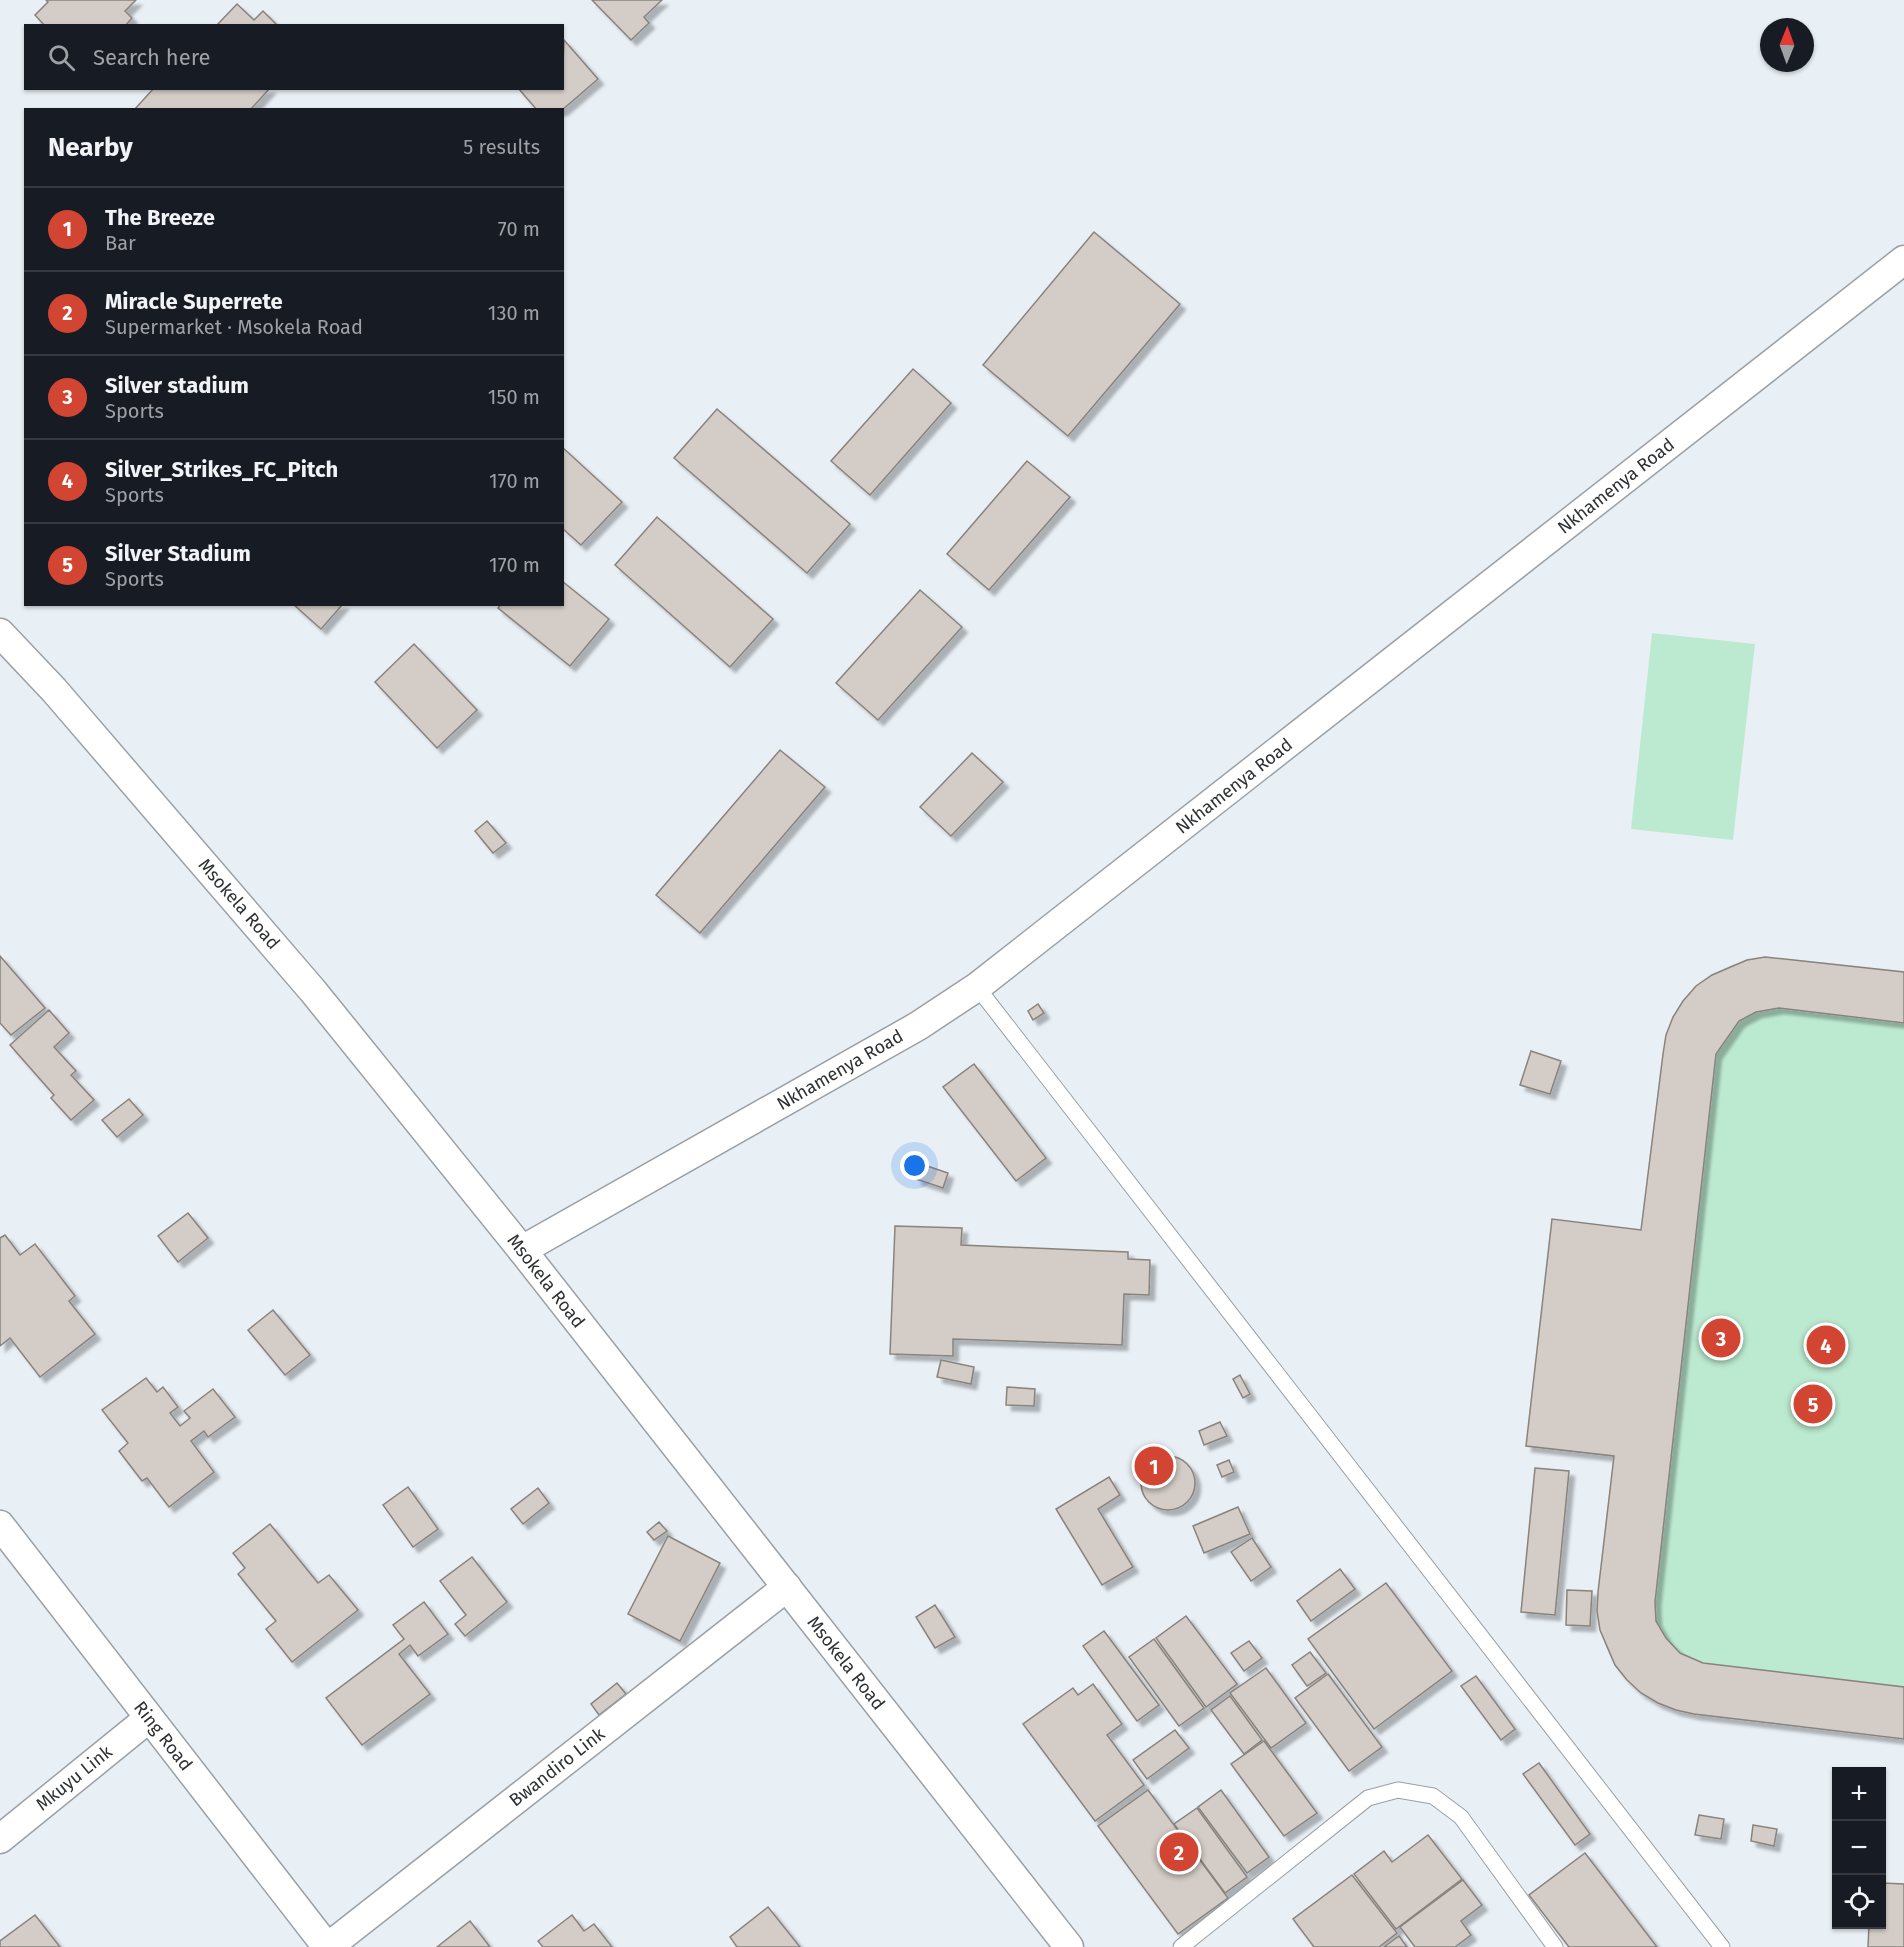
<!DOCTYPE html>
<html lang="en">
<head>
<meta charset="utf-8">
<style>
  body { margin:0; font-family:"Fira Sans",sans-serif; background:#20242c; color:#f1f3f6 }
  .controls { position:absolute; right:18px; bottom:18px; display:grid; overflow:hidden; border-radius:0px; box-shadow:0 2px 4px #0004 }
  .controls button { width:54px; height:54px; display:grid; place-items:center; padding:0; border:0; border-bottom:2px solid #363941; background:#171b24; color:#f1f3f6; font:30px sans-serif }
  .compass { position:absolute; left:1760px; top:18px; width:54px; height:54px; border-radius:50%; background:#171b24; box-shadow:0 2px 4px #0004; rotate:1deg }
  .you { position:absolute; left:915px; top:1166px; width:21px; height:21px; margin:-15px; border:4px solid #fff; border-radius:50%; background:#1a73e8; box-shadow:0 0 0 9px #1a73e833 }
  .badge { display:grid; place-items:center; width:39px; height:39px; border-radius:50%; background:#d24533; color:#fff; font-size:20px; font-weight:700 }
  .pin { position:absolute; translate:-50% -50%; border:3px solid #fff; box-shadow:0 2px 6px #0006 }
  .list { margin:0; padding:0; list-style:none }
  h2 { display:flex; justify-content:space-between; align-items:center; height:78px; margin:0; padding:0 24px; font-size:26px }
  h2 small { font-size:20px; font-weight:400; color:#9ea1a6 }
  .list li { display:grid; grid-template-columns:39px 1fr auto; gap:18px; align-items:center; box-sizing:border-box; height:84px; padding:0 24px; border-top:2px solid #363941 }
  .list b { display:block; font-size:22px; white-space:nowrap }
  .list p { margin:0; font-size:20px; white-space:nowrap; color:#9ea1a6 }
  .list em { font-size:20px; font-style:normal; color:#9ea1a6 }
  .icon { flex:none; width:33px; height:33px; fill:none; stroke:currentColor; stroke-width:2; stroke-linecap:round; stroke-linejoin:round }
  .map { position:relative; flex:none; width:1904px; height:1947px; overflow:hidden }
  .search { position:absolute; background:#171b24; box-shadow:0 2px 4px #0004; left:24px; top:24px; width:540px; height:66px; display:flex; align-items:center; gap:15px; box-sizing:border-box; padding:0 21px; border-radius:0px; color:#9ea1a6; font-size:22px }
  .panel { position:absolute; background:#171b24; box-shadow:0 2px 4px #0004; left:24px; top:108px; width:540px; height:498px; border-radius:0px }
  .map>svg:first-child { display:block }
  .green { fill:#bcead0 }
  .building { fill:#d3ccc7; stroke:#89837e; stroke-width:1.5; filter:url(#shadow) }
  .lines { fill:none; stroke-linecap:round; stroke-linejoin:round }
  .lane-casing { stroke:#9aa0a5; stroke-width:17 }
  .street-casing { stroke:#9aa0a5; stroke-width:31 }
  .lane { stroke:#fff; stroke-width:15 }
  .street { stroke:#fff; stroke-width:28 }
  .labels { text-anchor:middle; stroke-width:6; stroke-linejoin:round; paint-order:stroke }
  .street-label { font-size:18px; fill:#2e3032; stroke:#fff }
</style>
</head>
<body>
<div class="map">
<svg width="1904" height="1947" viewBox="0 0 1904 1947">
  <defs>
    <filter id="shadow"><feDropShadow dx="5.5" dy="5.5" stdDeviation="1.5" flood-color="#0004"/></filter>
  </defs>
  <rect width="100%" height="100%" fill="#e9f0f5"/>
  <g class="green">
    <polygon points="1652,633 1755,644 1733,840 1631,829"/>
    <path d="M 1765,957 L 1904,972 L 1904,1739 L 1641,1693 C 1608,1664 1597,1636 1598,1592 L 1614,1457 L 1526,1446 L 1552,1219 L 1641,1230 L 1666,1035 L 1696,986 L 1712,975 L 1729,966 L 1747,960 Z"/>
  </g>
  <g class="building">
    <polygon points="46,0 136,0 125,11 132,18 125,26 45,26 35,15 48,2"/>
    <polygon points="592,0 662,0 644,17 649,23 631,40"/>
    <polygon points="237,4 254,20 263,11 278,26 216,26"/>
    <polygon points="564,40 598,79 562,110 537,110 518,88 562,88"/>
    <polygon points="154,88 270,88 250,110 134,110"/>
    <polygon points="1094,232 1180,304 1068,436 983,365"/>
    <polygon points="913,369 951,403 870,495 831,461"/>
    <polygon points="717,409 850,524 807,573 674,458"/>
    <polygon points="562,447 622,502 581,545 562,528"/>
    <polygon points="1027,461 1070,497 989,590 947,554"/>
    <polygon points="657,517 773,619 730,667 615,565"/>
    <polygon points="562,581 609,619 570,666 498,608 501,604 562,604"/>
    <polygon points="920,590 962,627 878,720 836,683"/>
    <polygon points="293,604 343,604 321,629"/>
    <polygon points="414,644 477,710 437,748 375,682"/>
    <polygon points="780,750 825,787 700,933 656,895"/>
    <polygon points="972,753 1003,782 951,836 920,807"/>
    <polygon points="487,821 506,843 493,853 475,831"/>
    <polygon points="0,956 45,1008 11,1035 0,1023"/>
    <polygon points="1765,957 1904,972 1904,1023 1779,1008 1756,1012 1739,1021 1716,1054 1655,1602 1656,1621 1666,1638 1680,1653 1703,1663 1904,1687 1904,1739 1694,1714 1676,1710 1658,1703 1641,1693 1627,1680 1615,1665 1600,1630 1597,1611 1598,1592 1614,1456 1526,1446 1552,1219 1641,1230 1663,1054 1666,1035 1673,1017 1683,1001 1696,986 1712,975 1747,960"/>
    <polygon points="1038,1004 1044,1013 1033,1020 1028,1011"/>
    <polygon points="49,1010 69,1033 54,1047 76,1071 71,1075 94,1100 71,1120 51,1098 54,1095 10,1045"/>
    <polygon points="1531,1051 1561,1061 1550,1094 1520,1085"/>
    <polygon points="974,1064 1046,1158 1016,1181 943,1087"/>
    <polygon points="129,1099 143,1115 117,1137 102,1120"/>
    <polygon points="921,1164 948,1173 943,1188 916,1179"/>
    <polygon points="188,1213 208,1238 178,1262 158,1236"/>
    <polygon points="895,1226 962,1228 961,1245 1128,1252 1128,1259 1150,1260 1149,1295 1124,1294 1122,1345 953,1339 953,1356 890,1354"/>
    <polygon points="5,1235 20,1255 35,1244 75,1296 69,1301 95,1334 40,1377 10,1338 0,1346 0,1238"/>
    <polygon points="273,1310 310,1355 285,1375 248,1330"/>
    <polygon points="941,1360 974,1367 971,1384 937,1377"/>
    <polygon points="1240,1375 1250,1394 1243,1398 1233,1379"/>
    <polygon points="146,1378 157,1392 163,1387 178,1407 170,1413 180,1426 190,1418 184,1411 213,1389 235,1417 208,1437 204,1431 191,1441 214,1472 169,1507 147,1478 142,1481 119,1451 128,1443 102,1410"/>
    <polygon points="1007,1387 1035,1389 1034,1406 1006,1405"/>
    <polygon points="1220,1422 1227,1436 1204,1445 1199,1431"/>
    <circle cx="1168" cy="1483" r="27"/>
    <polygon points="1229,1460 1234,1472 1222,1477 1217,1465"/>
    <polygon points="1535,1468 1569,1471 1555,1615 1521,1612"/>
    <polygon points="1109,1477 1120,1495 1098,1509 1133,1567 1102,1585 1056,1509"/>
    <polygon points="408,1487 438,1529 413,1547 383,1505"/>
    <polygon points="538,1488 549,1503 523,1524 511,1509"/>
    <polygon points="1238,1507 1250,1534 1204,1553 1193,1526"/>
    <polygon points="659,1522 667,1531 654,1540 647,1532"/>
    <polygon points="270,1524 318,1583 329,1575 358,1610 292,1662 266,1629 276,1621 238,1574 245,1568 233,1553"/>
    <polygon points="668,1536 720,1563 680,1641 628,1614"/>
    <polygon points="1252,1538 1271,1567 1251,1581 1231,1552"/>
    <polygon points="472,1557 507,1602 465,1636 455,1624 466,1615 440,1581"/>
    <polygon points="1340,1569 1355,1589 1311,1621 1297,1601"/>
    <polygon points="1386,1583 1452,1671 1374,1729 1308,1639"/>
    <polygon points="1567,1590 1592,1591 1590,1626 1566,1625"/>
    <polygon points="424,1602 448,1634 418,1656 410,1645 399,1654 430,1694 362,1745 326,1698 404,1639 393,1625"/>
    <polygon points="935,1605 955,1637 935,1648 916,1617"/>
    <polygon points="1186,1616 1237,1684 1206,1707 1156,1638"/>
    <polygon points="1104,1631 1159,1705 1137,1721 1083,1646"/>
    <polygon points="1154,1639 1204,1708 1179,1726 1129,1657"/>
    <polygon points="1249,1641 1262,1658 1244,1671 1231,1653"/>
    <polygon points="1310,1652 1326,1673 1307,1686 1292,1665"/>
    <polygon points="1266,1668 1306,1723 1271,1748 1230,1693"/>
    <polygon points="1328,1674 1382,1747 1349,1771 1295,1698"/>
    <polygon points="1476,1676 1515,1729 1501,1740 1461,1686"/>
    <polygon points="617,1683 626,1694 599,1715 591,1704"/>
    <polygon points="1093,1684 1122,1724 1107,1735 1144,1785 1095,1821 1023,1724 1073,1688 1078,1695"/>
    <polygon points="1230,1696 1262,1740 1244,1754 1211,1710"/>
    <polygon points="1175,1730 1189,1748 1147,1779 1133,1760"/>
    <polygon points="1264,1741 1317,1813 1284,1836 1231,1764"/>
    <polygon points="1539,1763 1590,1834 1575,1845 1523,1774"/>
    <polygon points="1148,1790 1228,1898 1178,1934 1098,1826"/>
    <polygon points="1221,1790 1269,1857 1247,1873 1198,1807"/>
    <polygon points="1197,1808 1247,1877 1225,1893 1174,1824"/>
    <polygon points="1699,1815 1724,1819 1721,1839 1695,1835"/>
    <polygon points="1753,1825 1777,1829 1774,1846 1751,1841"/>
    <polygon points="1428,1835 1462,1879 1396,1929 1354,1874 1384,1851 1392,1862"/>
    <polygon points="1585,1853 1657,1947 1569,1947 1529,1895"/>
    <polygon points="1352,1875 1397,1933 1379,1947 1314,1947 1293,1919"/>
    <polygon points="1463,1880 1482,1905 1461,1921 1471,1935 1455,1947 1415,1947 1400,1927"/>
    <polygon points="1882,1883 1904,1884 1904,1947 1868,1947 1869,1924 1882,1924"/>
    <polygon points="768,1907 800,1947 737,1947 730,1937"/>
    <polygon points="35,1915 60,1947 0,1947 0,1941"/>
    <polygon points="572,1915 584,1931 594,1924 612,1947 543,1947 538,1941"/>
    <polygon points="470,1921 490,1947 437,1947"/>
    <polygon points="1399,1936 1407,1947 1384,1947"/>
  </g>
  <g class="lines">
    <defs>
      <g id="lane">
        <polyline points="977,987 1722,1947"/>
        <polyline points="1181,1947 1368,1798 1398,1790 1433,1796 1461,1817 1555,1947"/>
      </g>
      <g id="street">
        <polyline points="0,633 54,690 313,991 522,1250 1069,1947"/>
        <polyline points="522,1250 918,1026 977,987 1904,260"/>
        <polyline points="0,1525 327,1947"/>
        <polyline points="0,1839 149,1718"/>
        <polyline points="328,1947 787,1587"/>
      </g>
    </defs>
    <use href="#lane" class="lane-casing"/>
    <use href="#street" class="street-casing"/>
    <use href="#lane" class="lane"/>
    <use href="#street" class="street"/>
  </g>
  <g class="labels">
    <g class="street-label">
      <text transform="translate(1616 486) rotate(-38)" y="6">Nkhamenya Road</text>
      <text transform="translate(1234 786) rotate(-38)" y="6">Nkhamenya Road</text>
      <text transform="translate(239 904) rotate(49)" y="6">Msokela Road</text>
      <text transform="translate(840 1070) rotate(-30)" y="6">Nkhamenya Road</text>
      <text transform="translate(546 1281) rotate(52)" y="6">Msokela Road</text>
      <text transform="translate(846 1663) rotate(52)" y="6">Msokela Road</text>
      <text transform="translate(163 1736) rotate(52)" y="6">Ring Road</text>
      <text transform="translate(557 1767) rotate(-38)" y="6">Bwandiro Link</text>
      <text transform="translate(74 1778) rotate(-39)" y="6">Mkuyu Link</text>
    </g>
  </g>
</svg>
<div class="controls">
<button>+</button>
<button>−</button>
<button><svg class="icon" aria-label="locate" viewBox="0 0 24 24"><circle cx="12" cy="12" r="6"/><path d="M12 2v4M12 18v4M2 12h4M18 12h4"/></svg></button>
</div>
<svg class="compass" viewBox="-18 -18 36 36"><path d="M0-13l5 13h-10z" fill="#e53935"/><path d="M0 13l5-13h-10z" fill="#9ea1a6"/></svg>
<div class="you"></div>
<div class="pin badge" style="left:1154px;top:1466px">1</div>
<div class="pin badge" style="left:1179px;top:1852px">2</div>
<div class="pin badge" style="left:1721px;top:1338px">3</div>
<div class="pin badge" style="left:1826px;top:1345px">4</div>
<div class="pin badge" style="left:1813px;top:1404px">5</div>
<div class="search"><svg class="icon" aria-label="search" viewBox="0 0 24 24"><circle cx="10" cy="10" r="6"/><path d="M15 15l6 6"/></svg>Search here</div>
<section class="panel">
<h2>Nearby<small>5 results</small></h2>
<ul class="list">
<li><span class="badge">1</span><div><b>The Breeze</b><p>Bar</p></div><em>70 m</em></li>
<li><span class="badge">2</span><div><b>Miracle Superrete</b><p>Supermarket · Msokela Road</p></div><em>130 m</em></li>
<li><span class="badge">3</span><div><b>Silver stadium</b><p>Sports</p></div><em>150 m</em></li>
<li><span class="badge">4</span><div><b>Silver_Strikes_FC_Pitch</b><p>Sports</p></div><em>170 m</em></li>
<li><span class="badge">5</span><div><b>Silver Stadium</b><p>Sports</p></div><em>170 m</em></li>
</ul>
</section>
</div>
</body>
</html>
